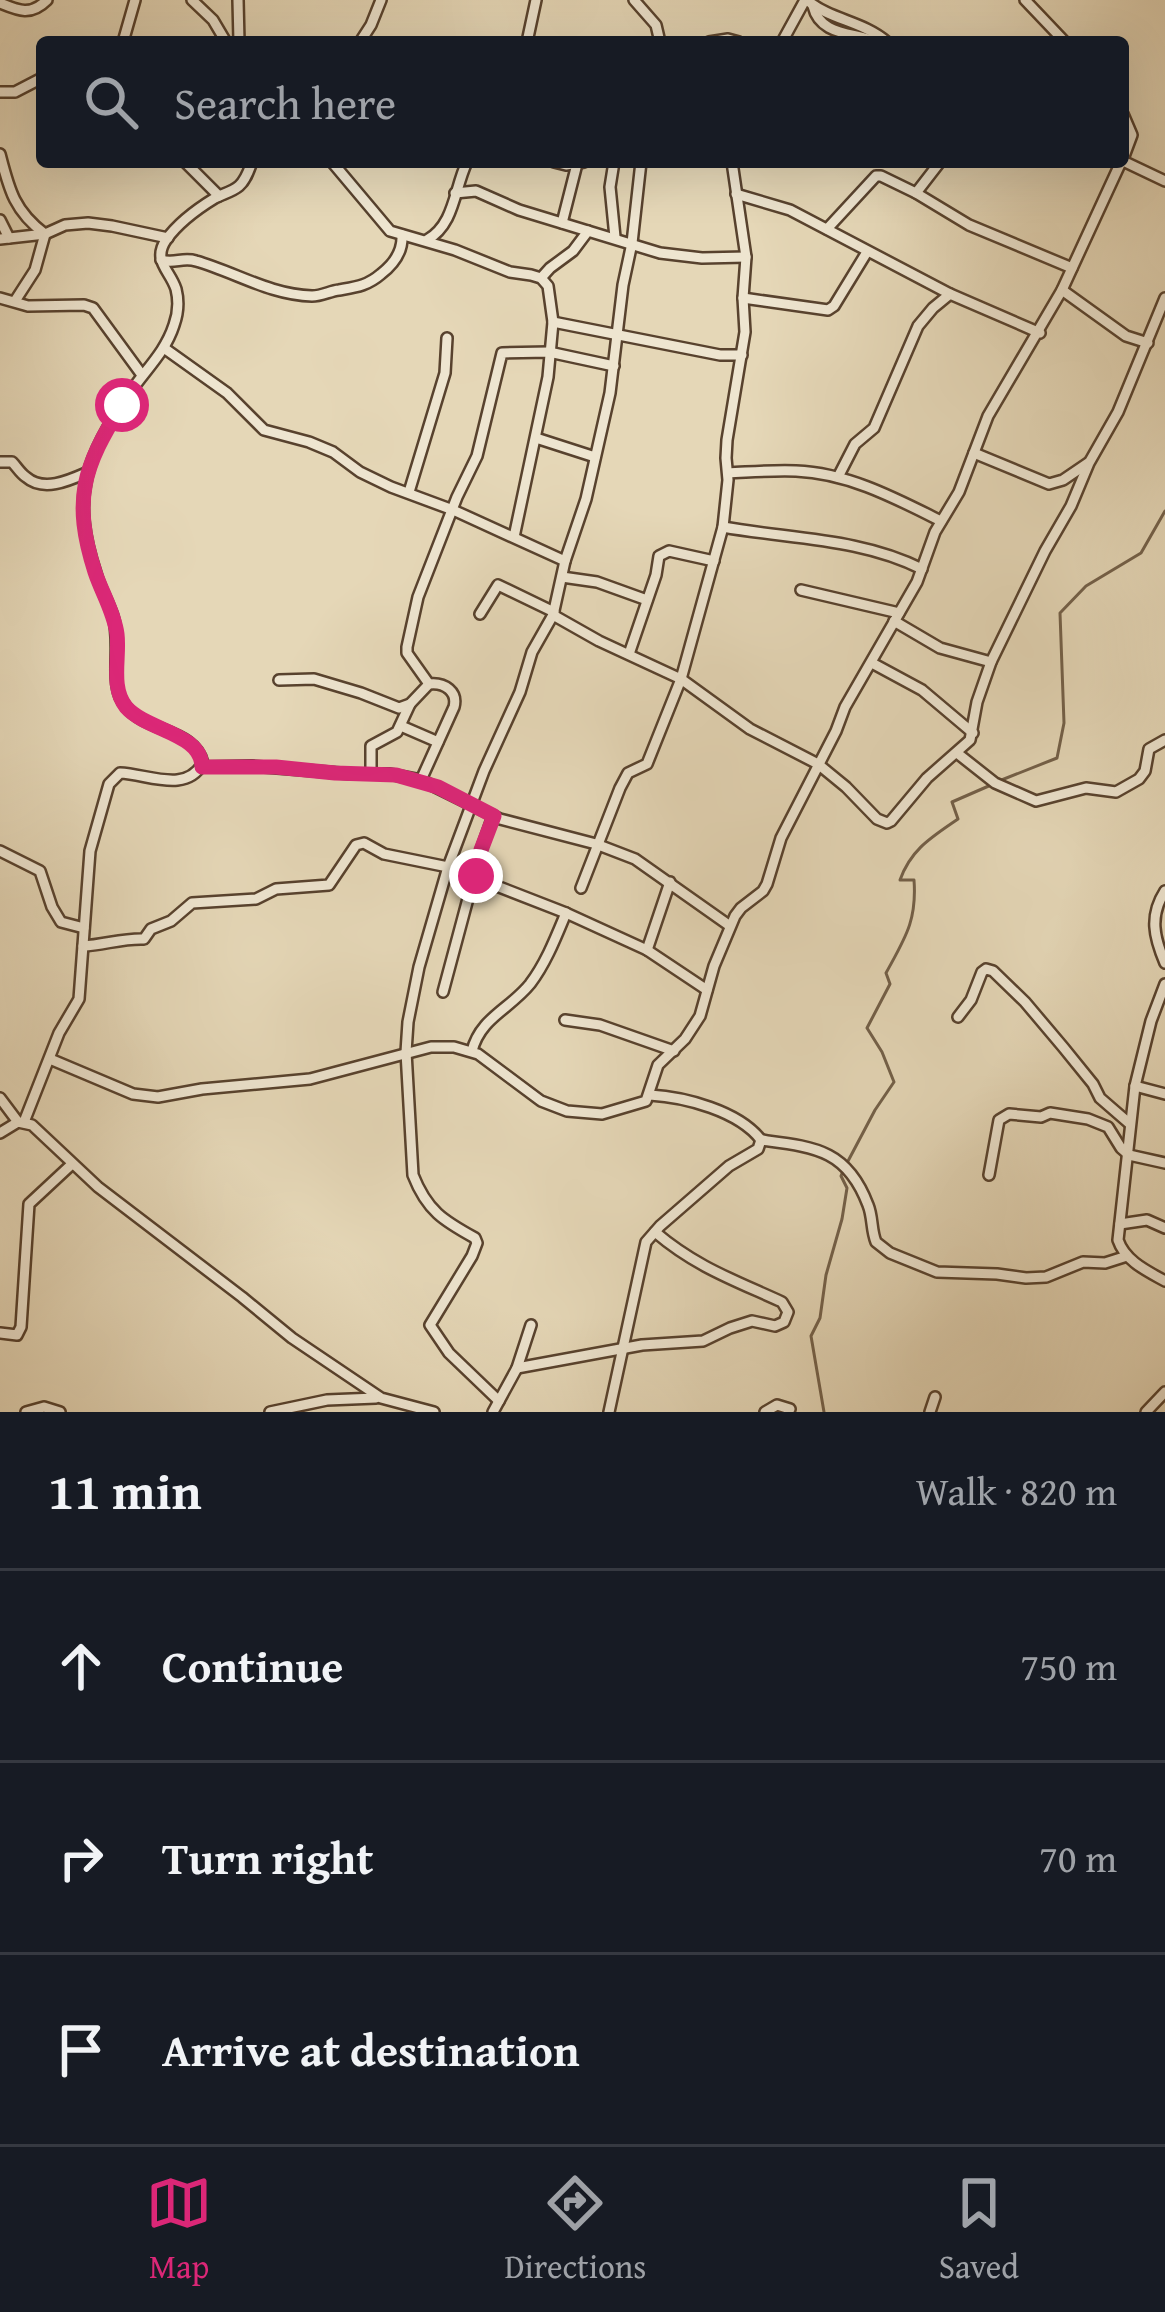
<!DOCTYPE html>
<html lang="en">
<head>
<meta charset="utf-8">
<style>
  body { margin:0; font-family:"Gentium Book Plus",serif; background:#242831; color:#f1f3f6 }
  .stop { position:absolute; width:36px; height:36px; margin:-27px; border:9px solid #db2777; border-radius:50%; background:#fff }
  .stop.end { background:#db2777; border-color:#fff; box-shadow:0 3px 12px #0008 }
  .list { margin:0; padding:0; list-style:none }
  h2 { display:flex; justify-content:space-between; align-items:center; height:156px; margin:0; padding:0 48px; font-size:51px }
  h2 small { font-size:39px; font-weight:400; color:#9ea1a6 }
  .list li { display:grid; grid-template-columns:78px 1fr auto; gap:36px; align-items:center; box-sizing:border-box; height:192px; padding:0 48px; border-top:3px solid #363941 }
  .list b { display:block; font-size:45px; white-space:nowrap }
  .list em { font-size:39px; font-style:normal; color:#9ea1a6 }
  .icon { flex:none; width:66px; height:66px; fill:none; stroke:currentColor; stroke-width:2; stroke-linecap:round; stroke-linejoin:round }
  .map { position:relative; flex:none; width:1165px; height:1412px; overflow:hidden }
  .search { position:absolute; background:#171b24; box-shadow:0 12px 48px #0002; left:36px; right:36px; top:36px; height:132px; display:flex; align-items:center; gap:30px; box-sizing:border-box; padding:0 42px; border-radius:12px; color:#9ea1a6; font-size:45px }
  .sheet { height:732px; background:#171b24 }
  nav { display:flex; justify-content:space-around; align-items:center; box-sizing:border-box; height:168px; border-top:3px solid #363941; background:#171b24; font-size:33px; color:#9ea1a6 }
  nav a { display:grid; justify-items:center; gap:6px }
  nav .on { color:#db2777 }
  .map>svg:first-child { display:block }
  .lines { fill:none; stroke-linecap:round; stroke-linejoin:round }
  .stream { stroke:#736049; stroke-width:3 }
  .minor-casing { stroke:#58422e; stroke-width:14 }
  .minor { stroke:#eee5d0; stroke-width:9 }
  .route { stroke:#db2777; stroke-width:15 }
</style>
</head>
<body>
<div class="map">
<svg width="1165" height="1412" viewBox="0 0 1165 1412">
  <rect width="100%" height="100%" fill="#e5d7b7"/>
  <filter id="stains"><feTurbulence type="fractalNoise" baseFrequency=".00167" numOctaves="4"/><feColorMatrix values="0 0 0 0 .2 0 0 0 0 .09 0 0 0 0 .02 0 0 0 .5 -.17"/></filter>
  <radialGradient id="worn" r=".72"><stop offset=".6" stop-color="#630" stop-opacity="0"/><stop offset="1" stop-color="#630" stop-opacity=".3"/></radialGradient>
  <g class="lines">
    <g class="stream">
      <polyline points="999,781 1057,758 1064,723 1060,613 1086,586 1141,553 1165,511"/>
      <path d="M 847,1163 L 875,1110 L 894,1082 L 882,1052 L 867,1028 L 890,984 L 886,973 C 905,938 917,921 914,880 L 900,880 C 911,849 932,837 958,819 L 952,802 L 991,785"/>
      <polyline points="824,1412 811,1336 820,1318 826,1275 842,1219 847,1188 841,1176 843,1171"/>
    </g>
    <defs>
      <g id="minor">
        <polyline points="192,0 213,20 226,42"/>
        <polyline points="238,0 239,42"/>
        <polyline points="634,0 656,25 660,42"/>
        <path d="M 807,0 C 830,20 863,21 887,42"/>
        <polyline points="1025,0 1065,42"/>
        <path d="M 0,3 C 19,11 31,16 47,0"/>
        <path d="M 813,6 C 820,36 853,32 877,42"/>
        <polyline points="123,42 135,0"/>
        <polyline points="360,42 371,25 381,0"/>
        <polyline points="527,42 536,0"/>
        <polyline points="709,42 728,39 739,42"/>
        <polyline points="782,42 805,0"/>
        <polyline points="0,92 15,92 42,78"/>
        <polyline points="1123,114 1132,135 1123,159"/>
        <path d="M 0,154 C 9,189 14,211 45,234 L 35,270 L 15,301"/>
        <polyline points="1123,161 1165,181"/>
        <polyline points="185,162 219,196"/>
        <polyline points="332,162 390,231 455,250 510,272 531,275 541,278 548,286 553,322 548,377 514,537"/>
        <polyline points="554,162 566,165 584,162"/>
        <polyline points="614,162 610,187 615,237"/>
        <polyline points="455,193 476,191 519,210 660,253 702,258 746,257"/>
        <polyline points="916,193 940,162"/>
        <polyline points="736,194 790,210 950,294 1040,333"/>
        <polyline points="0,220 9,238"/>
        <polyline points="562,223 577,164"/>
        <polyline points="827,229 876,176 881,176 916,193 969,225 1072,268"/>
        <polyline points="0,239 45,234 65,225 88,223 112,226 168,238"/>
        <path d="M 427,240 C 455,224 454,189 467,162"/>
        <path d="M 161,260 C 174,264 183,257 196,261 C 235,272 270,295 312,296 C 322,296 330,291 339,290 C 356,287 367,286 381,274 C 394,264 403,252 402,235"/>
        <polyline points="541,278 550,268 573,251 588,231"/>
        <polyline points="1062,290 1126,336 1148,343"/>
        <polyline points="0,298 28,306 84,305 93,308 142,375"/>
        <polyline points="743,298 828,310 834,306 867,252"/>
        <polyline points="553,322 720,355 742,355"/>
        <polyline points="164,348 227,393 264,430 309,442 333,452 360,472 391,487 453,510 565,561"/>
        <polyline points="536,438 595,457"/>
        <polyline points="974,453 1049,484 1063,480 1088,463"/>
        <path d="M 0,462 L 12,462 C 17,467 20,473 26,477 C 43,492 68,481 86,473"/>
        <path d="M 728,473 C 751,472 773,470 796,471 C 848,473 895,498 941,521"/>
        <polyline points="838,477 855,444 874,428 918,326 933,308 950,294"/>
        <polyline points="409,492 445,373 447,338"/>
        <path d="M 723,527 C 790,539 861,538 922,569"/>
        <polyline points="562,577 597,582 647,600"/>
        <polyline points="801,590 899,613"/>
        <polyline points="480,614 498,585 554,612"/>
        <polyline points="553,615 599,641 681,679 750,729 818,764 846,787 877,819 887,823 891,821 927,778 970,740 977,702 991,662 1045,551 1071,506 1089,463 1118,412 1165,298"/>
        <polyline points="894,621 940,648 991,662"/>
        <polyline points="629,654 656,575 659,556 669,551 714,561"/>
        <polyline points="872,663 922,690 973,733"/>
        <path d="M 279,680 L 314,679 L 361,693 L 399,708 L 410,704 L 429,684 C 445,682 458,692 454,707 L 421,780"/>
        <polyline points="429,684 407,653 407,647 418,597 457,497 477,456 502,353 549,352 614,366"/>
        <polyline points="401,726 438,742"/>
        <polyline points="957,753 995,783 1036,801 1086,788 1116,792 1139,779 1145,771 1149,749 1165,740"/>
        <polyline points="202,767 252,766 353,774 389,774 421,780 500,819 596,844 635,859 730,926"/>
        <polyline points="371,773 371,746 397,732 410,704"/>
        <polyline points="0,851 40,871 52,907 61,922 84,928"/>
        <polyline points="581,888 620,788 628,773 647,764 681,679 723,527 728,480 726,458 727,440 745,332 743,298 746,257 732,162"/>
        <path d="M 1165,891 C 1149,916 1154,937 1165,963"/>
        <path d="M 83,946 C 104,945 123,938 144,939 L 151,929 L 171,921 L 192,903 L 256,899 L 276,889 L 329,885 L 356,845 L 364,843 L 384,854 L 448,867 L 566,913 L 647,950 L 707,990"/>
        <polyline points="647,950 670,882"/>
        <path d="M 1165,984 L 1151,1021 L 1135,1086 L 1118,1240 C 1125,1261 1147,1271 1165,1281"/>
        <polyline points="443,992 481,850 493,816"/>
        <polyline points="958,1017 971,1000 982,972 986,969 993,971 1025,1002 1063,1047 1093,1084 1100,1098 1130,1124"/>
        <polyline points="565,1020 600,1025 674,1051"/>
        <path d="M 472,1051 C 480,1018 510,1009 530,984 C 546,963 556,937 566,913"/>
        <polyline points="50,1059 133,1094 158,1097 202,1089 310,1079 431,1047 454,1047 478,1054 541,1101 567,1111 602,1114 646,1101 658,1065 685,1039 700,1016 714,966 735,916 741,908 763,891 767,884 781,838 836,731 845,707 917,582 935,532 959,492 988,416 1062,290 1121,162"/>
        <polyline points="1135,1086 1165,1094"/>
        <polyline points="0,1098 18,1122"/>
        <path d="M 24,1122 L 59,1033 L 79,999 L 90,851 L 109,784 L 120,773 C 148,774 186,794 203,763 C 194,725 136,734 120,697 C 111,675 121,642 113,616 C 108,601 100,588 96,573 C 70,496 86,458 129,394 C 145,370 165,353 174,325 C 178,314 179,301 176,289 C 170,270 152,261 166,240 C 178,223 197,209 215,198 C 222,194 232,192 239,186 C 246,180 249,170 252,162"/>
        <polyline points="0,1133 18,1122 32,1125 98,1187 242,1297 292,1338 381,1398 434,1412"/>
        <path d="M 761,1140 C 814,1147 847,1149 868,1205 C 873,1217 871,1230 876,1242 L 890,1253 L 937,1272 L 997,1274 L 1026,1278 L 1046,1277 L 1083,1262 L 1105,1263 L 1127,1256"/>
        <polyline points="989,1175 999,1120 1009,1114 1041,1117 1050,1113 1088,1119 1108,1127 1121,1148 1129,1155 1165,1163"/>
        <polyline points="1120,1224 1147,1220 1165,1228"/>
        <polyline points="0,1333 17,1335 21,1327 29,1204 72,1164"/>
        <path d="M 517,1368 L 642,1345 L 703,1341 L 730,1328 L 752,1321 L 775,1326 L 784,1322 L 788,1312 L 782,1302 C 734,1280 696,1267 655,1232"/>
        <path d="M 499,1401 L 449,1353 L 430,1325 L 472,1256 L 477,1243 L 475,1238 C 444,1221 427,1211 413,1175 L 406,1052 L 408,1022 L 419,967 L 448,867 L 484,771 L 520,692 L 532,652 L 553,615 L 565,561 L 586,499 L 610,393 L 623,285 L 632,243 L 641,162"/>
        <polyline points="26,1412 44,1407 60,1412"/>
        <polyline points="270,1412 327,1400 376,1398"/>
        <polyline points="493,1412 517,1368 531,1325"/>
        <path d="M 609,1412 L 646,1242 L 660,1226 L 729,1166 L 758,1149 L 761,1140 C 739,1111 685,1097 650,1095"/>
        <polyline points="765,1412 777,1405 790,1409"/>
        <polyline points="930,1412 935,1397"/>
        <polyline points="1146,1412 1165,1392"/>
      </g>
    </defs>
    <use href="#minor" class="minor-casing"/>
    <use href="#minor" class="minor"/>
  </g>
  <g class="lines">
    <path class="route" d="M 122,405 C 83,467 72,500 95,572 C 102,593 114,612 117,634 C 120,657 110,687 126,707 C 147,731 202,733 202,767 L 276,767 L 335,773 L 396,775 L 438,787 L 494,816 L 481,850 L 476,876"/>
  </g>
  <rect width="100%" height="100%" filter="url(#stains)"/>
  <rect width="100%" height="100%" fill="url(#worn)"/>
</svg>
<div class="stop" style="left:122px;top:405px"></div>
<div class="stop end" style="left:476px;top:876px"></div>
<div class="search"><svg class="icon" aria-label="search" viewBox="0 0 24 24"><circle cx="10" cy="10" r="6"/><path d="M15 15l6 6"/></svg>Search here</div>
</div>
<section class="sheet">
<h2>11 min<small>Walk · 820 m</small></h2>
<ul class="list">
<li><svg class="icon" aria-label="ahead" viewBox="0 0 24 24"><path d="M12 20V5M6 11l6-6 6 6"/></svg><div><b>Continue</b></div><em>750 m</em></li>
<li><svg class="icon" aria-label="right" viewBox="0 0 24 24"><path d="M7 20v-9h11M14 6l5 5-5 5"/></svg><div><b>Turn right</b></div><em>70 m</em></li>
<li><svg class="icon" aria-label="arrive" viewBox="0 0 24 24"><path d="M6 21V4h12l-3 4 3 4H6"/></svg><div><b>Arrive at destination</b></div></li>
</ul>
</section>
<nav>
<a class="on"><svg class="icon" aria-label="map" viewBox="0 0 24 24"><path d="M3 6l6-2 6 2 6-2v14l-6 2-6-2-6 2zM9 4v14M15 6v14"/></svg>Map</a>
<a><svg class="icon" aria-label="directions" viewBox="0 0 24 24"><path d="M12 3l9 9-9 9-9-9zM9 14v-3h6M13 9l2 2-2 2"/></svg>Directions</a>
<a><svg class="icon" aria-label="saved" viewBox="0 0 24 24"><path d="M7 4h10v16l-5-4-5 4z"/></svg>Saved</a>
</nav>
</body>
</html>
